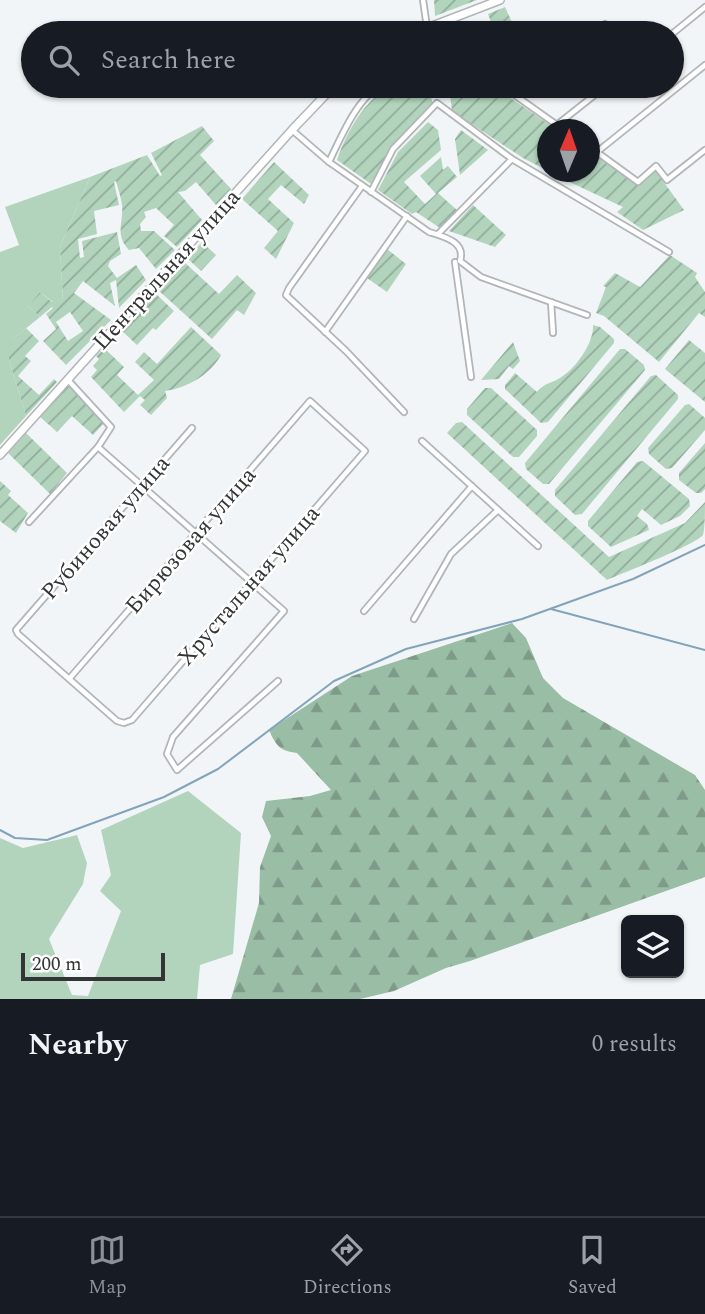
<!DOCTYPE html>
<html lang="en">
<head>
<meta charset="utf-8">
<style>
  body { margin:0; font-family:Spectral,serif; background:#242831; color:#f1f3f6 }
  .controls { position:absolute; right:21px; bottom:21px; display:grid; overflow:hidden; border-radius:10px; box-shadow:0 2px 5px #0004 }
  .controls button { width:63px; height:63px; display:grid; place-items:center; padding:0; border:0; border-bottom:2px solid #363941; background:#171b24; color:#f1f3f6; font:35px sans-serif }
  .compass { position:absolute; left:537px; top:119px; width:63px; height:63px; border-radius:50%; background:#171b24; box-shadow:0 2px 5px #0004; rotate:2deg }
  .scale { position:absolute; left:21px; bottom:18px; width:144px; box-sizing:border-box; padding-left:7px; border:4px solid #333435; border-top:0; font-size:19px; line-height:24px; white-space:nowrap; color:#333435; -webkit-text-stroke:5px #fff; paint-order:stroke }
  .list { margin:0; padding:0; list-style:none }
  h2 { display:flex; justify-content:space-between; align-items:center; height:91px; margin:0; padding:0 28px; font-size:30px }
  h2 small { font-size:23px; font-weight:400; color:#9ea1a6 }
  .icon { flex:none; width:38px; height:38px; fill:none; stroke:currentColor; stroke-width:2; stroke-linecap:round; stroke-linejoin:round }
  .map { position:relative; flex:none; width:705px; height:999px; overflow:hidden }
  .search { position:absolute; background:#171b24; box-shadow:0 2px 5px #0004; left:21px; right:21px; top:21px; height:77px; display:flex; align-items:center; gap:18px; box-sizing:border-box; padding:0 24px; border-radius:38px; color:#9ea1a6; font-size:26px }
  .sheet { height:217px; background:#171b24 }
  nav { display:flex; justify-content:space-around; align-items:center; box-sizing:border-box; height:98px; border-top:2px solid #363941; background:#171b24; font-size:19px; color:#9ea1a6 }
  nav a { display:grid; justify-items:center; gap:4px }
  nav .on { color:#8c9099 }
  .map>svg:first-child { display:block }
  .grass { fill:#b2d4bd }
  .forest { fill:url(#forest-firs) }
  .garden { fill:url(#garden-furrows); fill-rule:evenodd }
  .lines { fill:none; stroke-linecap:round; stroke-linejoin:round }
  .stream { stroke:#82a4bb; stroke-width:2 }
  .minor-casing { stroke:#b2b5b7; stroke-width:8 }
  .secondary-casing { stroke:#b2b5b7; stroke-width:10 }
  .minor { stroke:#fff; stroke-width:4.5 }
  .secondary { stroke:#fff; stroke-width:7 }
  .labels { text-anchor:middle; stroke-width:5; stroke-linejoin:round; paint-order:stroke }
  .street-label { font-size:23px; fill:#333435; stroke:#fff }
</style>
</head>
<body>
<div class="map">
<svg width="705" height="999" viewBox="0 0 705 999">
  <defs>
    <pattern id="forest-firs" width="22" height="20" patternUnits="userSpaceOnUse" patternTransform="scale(1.75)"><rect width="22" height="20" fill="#9abda6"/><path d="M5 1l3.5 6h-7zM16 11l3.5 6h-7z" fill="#7e9a88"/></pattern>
    <pattern id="garden-furrows" width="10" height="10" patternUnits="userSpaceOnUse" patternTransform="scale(1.75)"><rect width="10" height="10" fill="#b2d4bd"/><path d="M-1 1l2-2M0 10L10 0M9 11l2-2" fill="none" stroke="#91ad9a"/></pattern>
  </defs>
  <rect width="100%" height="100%" fill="#f2f5f7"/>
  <g class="grass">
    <polygon points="90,177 60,247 63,301 53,302 40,292 28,306 40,317 9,342 9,360 26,416 0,445 0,252 19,245 5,207"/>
    <polygon points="188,791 241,833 233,954 200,965 197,999 0,999 0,838 23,848 77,835 87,863 83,884 49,939 72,995 88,996 121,911 100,891 111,875 101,830"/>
  </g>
  <path class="forest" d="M 512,623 L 526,638 L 543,678 L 563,698 L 695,775 L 705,790 L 705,877 L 470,961 L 446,968 L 394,991 L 360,999 L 231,999 L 259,903 L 260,867 L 271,836 L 262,817 L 266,801 L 310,796 L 331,790 L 297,753 C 280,751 276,746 269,730 L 352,676 Z"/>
  <g class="garden">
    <polygon points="434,0 477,0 435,16"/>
    <polygon points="505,7 516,31 516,33 495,33 488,14"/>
    <path d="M 390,86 L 428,86 L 433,104 L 391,147 L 371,184 L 337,160 C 347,131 364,101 390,86 Z"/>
    <polygon points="449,86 493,86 556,129 548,130 548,171 523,158 452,111"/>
    <polygon points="428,122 438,130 441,150 404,182 425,204 436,194 420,176 441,157 443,170 448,166 457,177 438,193 457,210 440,228 416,212 412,214 378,190 398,152"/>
    <path d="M 202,126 L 214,141 L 200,155 L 231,189 L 216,205 L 196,182 L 185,191 L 178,192 L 202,220 L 177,247 L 164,236 L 174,225 L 156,208 L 144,212 L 146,217 L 140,224 L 141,231 L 154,231 L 175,250 L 156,269 L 139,248 L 129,250 C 114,235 124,221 122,205 C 121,197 118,189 116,181 L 114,182 L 119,205 L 94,211 L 97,234 L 78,239 L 80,258 L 84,257 L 82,241 L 117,232 L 121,254 L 110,261 L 108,266 L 117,278 L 136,265 L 146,280 L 119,308 L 116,280 L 110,283 L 115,306 L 83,281 L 74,293 L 111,320 L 66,365 L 43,341 L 56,329 L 46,314 L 53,308 L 52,307 L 40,317 L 28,306 L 40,292 L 52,302 L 63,300 L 60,247 L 90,177 L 147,155 L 160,176 L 162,175 L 151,153 ZM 70,312 L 83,331 L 68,341 L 56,322 Z"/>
    <polygon points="461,130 488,150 460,175 455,139"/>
    <polygon points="590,152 637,185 655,170 684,210 643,230 617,212 623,207 548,172 590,172"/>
    <polygon points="274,162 309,195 304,204 281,185 268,199 294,223 276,259 264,248 278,231 242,199"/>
    <polygon points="473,205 506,235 495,247 449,231"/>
    <polygon points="202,242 216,255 201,271 187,258"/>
    <polygon points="387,249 406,264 387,292 367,278"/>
    <polygon points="670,255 697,273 695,277 705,292 705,317 699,313 659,362 604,316 596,313 606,287 603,286 615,273 640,287"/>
    <polygon points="184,262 219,294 237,275 256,293 244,315 237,310 212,339 158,290"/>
    <polygon points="155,293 174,311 156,330 153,328 137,345 121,330"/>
    <path d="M 593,325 L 600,327 L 614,339 L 614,343 L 548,422 L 541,423 L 505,389 L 505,385 L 515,373 L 537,392 C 546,382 550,384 560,378 C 576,368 594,343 593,325 Z"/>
    <path d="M 191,327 L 221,355 C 210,375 187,388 165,391 L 167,398 L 151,415 L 140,405 L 145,400 L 140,396 L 124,412 L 91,377 L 97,370 L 93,366 L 99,359 L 96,356 L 104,348 L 124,367 L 117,375 L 138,395 L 154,380 L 135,362 L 144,352 L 157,364 Z"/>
    <polygon points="26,328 39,341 25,356 31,361 18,376 39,395 54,379 57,382 26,416 9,360 9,342"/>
    <polygon points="689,340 705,353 705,402 665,369"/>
    <polygon points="513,342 520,361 513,369 509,366 499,379 481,380"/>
    <polygon points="620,349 625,349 644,365 645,370 549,484 543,484 526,469 525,463"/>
    <polygon points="656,375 678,395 678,399 582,514 575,515 555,496 555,490 651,376"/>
    <polygon points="68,386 105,422 93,435 72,416 57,432 39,416"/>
    <polygon points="485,388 491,388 537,430 537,436 519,457 513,457 467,415 467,409"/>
    <polygon points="689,404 705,418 705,430 672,468 666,469 649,454 648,448 685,405"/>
    <path d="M 462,422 L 609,557 L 685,523 L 705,502 C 705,511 705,528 703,535 C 695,545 623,573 607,580 L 447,433 L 456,423 Z"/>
    <polygon points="26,433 67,473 50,494 8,453"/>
    <polygon points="705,443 705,489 701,493 696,493 679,480 679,473"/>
    <polygon points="643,461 689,499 690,506 680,516 661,525 642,509 637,516 647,524 649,530 611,547 588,526 588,521 637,462"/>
    <polygon points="0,481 11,491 8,495 28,513 16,533 0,521"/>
  </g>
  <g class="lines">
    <g class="stream">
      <polyline points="551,609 705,650"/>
      <polyline points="0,830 15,838 47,840 164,797 218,769 334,681 406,649 522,619 633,579 705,545"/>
    </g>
    <defs>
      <g id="minor">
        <polyline points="423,0 427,27"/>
        <polyline points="594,33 605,24"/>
        <polyline points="672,34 705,7"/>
        <polyline points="502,86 564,130"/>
        <polyline points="517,96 529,86"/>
        <polyline points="558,124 606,86"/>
        <path d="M 292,130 L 329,162 L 429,232 C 445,237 466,242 460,261 L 481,277 L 587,315"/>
        <polyline points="590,147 638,182 656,166 667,180 705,150"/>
        <polyline points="597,152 705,65"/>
        <path d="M 329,162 C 340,139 358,96 381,86"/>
        <polyline points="362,186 289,288 286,295 346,351 404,412"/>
        <polyline points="371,192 393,149 437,103 512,159 669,252"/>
        <polyline points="438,234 512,159"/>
        <polyline points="455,262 471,377"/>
        <polyline points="551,302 553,333"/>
        <polyline points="325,332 407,216"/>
        <polyline points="422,441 538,546"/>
        <polyline points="98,447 284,611 173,737 167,754 177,770 278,681"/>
        <polyline points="29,522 98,447 111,427 68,380"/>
        <polyline points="364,611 472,486"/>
        <polyline points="414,619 451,554 498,510"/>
        <polyline points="69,679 310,401 365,451 132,720 124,723 117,721 18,634 16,630 192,428"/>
      </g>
      <g id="secondary">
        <polyline points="414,33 500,0"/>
        <polyline points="0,455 292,130 334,86"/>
      </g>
    </defs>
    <use href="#minor" class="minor-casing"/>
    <use href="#secondary" class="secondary-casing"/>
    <use href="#minor" class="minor"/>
    <use href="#secondary" class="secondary"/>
  </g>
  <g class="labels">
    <g class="street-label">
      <text transform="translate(166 269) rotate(-48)" y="8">Центральная улица</text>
      <text transform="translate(105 527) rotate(-49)" y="8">Рубиновая улица</text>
      <text transform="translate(190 540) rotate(-49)" y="8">Бирюзовая улица</text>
      <text transform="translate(248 585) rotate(-49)" y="8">Хрустальная улица</text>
    </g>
  </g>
</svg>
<div class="controls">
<button><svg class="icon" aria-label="layers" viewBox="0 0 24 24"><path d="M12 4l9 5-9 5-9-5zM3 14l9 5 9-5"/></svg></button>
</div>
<svg class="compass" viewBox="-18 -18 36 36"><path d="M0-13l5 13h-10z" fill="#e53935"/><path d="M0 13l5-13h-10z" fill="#9ea1a6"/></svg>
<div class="scale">200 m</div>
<div class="search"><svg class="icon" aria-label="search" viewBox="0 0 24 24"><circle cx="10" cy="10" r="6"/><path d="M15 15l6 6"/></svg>Search here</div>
</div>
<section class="sheet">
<h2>Nearby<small>0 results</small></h2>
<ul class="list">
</ul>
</section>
<nav>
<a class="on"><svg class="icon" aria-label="map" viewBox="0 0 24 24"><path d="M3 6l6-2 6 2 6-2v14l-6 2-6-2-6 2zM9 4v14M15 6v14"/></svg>Map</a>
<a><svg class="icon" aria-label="directions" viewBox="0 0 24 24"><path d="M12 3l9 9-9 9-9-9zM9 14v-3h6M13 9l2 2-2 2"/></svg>Directions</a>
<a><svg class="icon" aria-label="saved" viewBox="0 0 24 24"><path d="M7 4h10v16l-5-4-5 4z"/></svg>Saved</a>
</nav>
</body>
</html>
